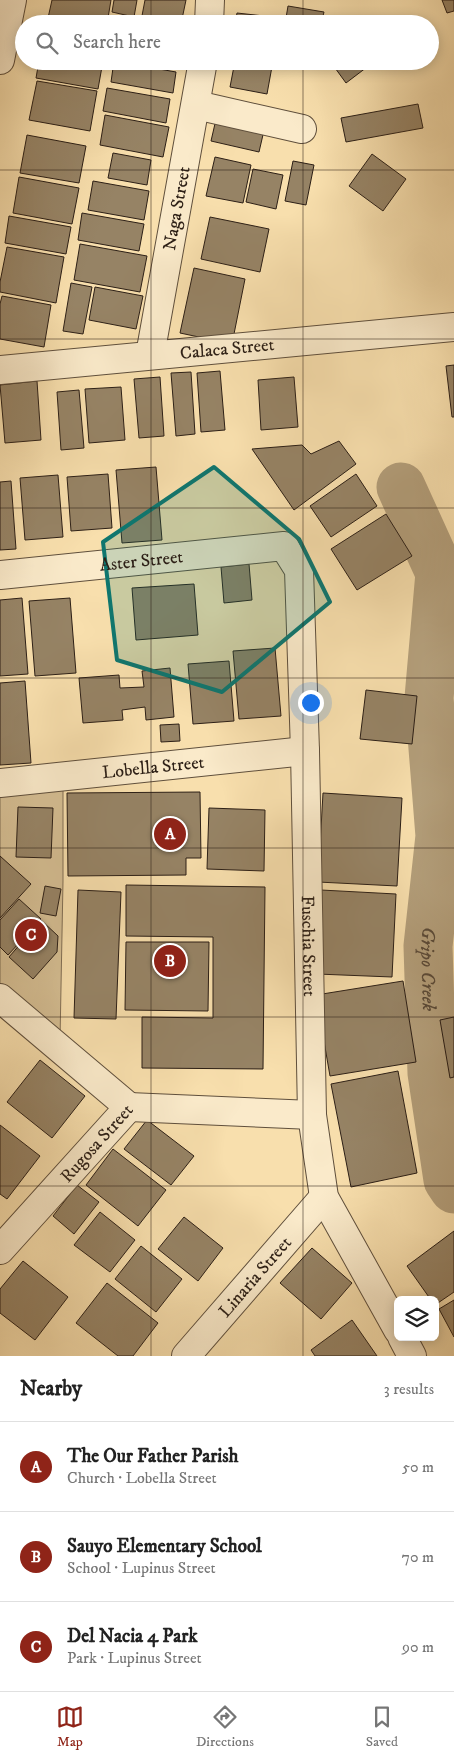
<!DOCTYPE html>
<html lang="en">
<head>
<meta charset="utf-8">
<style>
  body { margin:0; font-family:"IM FELL DW Pica",serif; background:#f2f2f2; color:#222 }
  .controls { position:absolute; right:15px; bottom:15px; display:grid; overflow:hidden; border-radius:8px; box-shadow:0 2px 12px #0003 }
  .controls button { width:45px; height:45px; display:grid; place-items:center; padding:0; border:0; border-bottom:1px solid #e0e0e0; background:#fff; color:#222; font:25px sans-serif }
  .you { position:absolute; left:310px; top:702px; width:18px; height:18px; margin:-12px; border:4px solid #fff; border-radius:50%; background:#1a73e8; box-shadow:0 0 0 8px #1a73e833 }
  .badge { display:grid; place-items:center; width:32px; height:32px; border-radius:50%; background:#8f2418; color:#fff; font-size:16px; font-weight:700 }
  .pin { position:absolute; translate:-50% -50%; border:2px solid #fff; box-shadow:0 1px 5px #0006 }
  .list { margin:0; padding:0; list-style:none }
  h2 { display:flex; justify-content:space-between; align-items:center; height:65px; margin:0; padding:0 20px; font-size:21px }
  h2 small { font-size:16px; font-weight:400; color:#767676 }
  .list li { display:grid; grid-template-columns:32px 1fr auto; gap:15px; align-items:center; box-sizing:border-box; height:90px; padding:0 20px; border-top:1px solid #e0e0e0 }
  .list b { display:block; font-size:19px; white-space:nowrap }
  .list p { margin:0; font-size:16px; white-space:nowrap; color:#767676 }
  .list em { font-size:16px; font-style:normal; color:#767676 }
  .icon { flex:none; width:28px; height:28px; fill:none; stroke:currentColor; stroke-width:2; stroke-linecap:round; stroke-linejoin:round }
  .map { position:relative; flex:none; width:454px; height:1356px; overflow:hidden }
  .search { position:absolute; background:#fff; box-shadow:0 2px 12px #0003; left:15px; right:15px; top:15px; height:55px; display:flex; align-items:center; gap:12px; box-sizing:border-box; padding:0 18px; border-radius:28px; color:#767676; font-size:19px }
  .sheet { height:335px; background:#fff }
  nav { display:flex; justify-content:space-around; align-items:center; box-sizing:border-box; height:70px; border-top:1px solid #e0e0e0; background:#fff; font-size:14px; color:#767676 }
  nav a { display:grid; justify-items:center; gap:2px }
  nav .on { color:#8f2418 }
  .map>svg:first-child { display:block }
  .green { fill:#d5be93; stroke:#806e54 }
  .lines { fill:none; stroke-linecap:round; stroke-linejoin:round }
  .river { stroke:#b39e7a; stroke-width:49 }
  .building { fill:#968365; stroke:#2c1f16 }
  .minor-casing { stroke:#5f4f3c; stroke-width:30 }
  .minor { stroke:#faeaca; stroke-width:28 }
  .marked { fill:#0f766e; fill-opacity:0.2; stroke:#0f766e; stroke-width:4; stroke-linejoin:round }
  .grid { fill:none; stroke:#2c1f16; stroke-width:1; stroke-opacity:0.55 }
  .labels { text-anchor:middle; stroke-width:5; stroke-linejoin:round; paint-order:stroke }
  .street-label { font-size:18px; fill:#2c1f16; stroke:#faeaca }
  .water-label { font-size:19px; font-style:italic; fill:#5b4b39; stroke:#faeaca }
</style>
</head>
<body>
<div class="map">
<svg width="454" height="1356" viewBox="0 0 454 1356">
  <rect width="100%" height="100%" fill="#f8dfad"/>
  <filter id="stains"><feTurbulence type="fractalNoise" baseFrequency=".004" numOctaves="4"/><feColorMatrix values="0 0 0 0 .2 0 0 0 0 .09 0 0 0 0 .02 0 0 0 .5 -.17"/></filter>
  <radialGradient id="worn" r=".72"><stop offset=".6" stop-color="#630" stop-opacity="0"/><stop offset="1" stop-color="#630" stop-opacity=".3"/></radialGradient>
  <polygon class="green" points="63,788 63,881 60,1040 0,989 0,793"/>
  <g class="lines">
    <path class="river" id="s1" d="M 401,487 L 440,573 L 429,698 L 440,836 L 428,946 L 432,1073 L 448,1180 L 454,1189"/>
  </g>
  <g class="building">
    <polygon points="52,0 111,0 107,24 83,24 48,18"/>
    <polygon points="114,0 137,0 134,17 112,12"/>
    <polygon points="145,0 186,0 181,24 154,24 141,21"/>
    <polygon points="442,0 454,0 454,11 447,13"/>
    <polygon points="288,6 324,12 321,24 285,24"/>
    <polygon points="237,13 282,18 282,24 235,24"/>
    <polygon points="39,61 103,61 98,89 36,78"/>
    <polygon points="114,61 176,72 173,93 111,82"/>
    <polygon points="235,61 273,61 267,94 230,87"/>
    <polygon points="278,61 315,61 313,69 278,63"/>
    <polygon points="330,61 375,61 346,83"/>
    <polygon points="37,81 97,91 90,131 29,120"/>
    <polygon points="107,88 170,99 166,123 103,111"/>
    <polygon points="418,104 423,128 346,142 341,118"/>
    <polygon points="105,115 169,127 163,157 100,145"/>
    <polygon points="217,115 265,126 259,152 211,141"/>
    <polygon points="27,135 86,146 79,183 20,173"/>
    <polygon points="113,153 151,160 147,185 108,178"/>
    <polygon points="372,154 406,179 383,211 349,186"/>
    <polygon points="215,157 251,165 243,203 206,196"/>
    <polygon points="293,161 314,165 306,205 285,201"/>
    <polygon points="253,169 283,175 276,209 246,202"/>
    <polygon points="19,177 79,188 72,224 13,213"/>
    <polygon points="93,181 149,191 144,220 88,210"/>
    <polygon points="82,213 144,224 139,251 78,240"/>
    <polygon points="9,216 71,227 66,254 5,243"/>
    <polygon points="210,217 269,229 260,272 201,259"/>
    <polygon points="80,244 147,256 140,292 74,280"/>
    <polygon points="7,247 64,257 56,303 0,292 0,282"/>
    <polygon points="194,268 245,279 232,344 180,333"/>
    <polygon points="71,283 92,287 83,334 63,331"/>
    <polygon points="95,287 143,296 136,329 89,320"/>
    <polygon points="2,296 51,305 44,347 0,339 0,304"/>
    <polygon points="454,365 454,417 452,417 446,366"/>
    <polygon points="220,371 225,430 201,432 197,373"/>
    <polygon points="191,372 195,434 176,436 171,373"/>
    <polygon points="160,377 164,436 139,438 134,379"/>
    <polygon points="294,377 298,427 261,430 258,380"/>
    <polygon points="37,381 41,440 5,443 0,385"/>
    <polygon points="121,387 125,440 89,443 85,389"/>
    <polygon points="79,390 84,448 61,450 57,392"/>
    <polygon points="339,441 356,464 294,510 252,449 302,445 311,454"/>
    <polygon points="156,467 162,540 122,543 116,470"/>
    <polygon points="108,474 112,528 71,531 67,477"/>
    <polygon points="356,474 377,506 331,537 310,506"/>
    <polygon points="58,475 63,537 25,540 20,478"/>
    <polygon points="11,481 16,549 0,550 0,482"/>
    <polygon points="386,514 412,556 357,590 331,549"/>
    <polygon points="249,564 252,600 224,603 221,567"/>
    <polygon points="194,584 198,635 136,640 132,588"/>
    <polygon points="22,598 28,674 0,676 0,600"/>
    <polygon points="70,598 76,673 35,676 29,601"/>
    <polygon points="275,648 281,716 239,719 233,651"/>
    <polygon points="229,661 234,721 193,724 188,664"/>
    <polygon points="170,668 174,717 146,720 145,707 122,710 123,720 83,723 79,678 119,675 120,688 144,687 142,671"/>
    <polygon points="25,681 31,763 0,765 0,683"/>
    <polygon points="366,690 417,696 412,744 360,739"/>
    <polygon points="179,724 180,741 161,742 160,725"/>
    <polygon points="200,792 201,858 186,858 186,875 68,876 67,793"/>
    <polygon points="323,793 402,798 397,886 318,882"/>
    <polygon points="18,807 53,808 51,858 16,857"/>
    <polygon points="209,808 265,810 264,871 207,869"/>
    <polygon points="0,856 31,884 0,918"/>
    <polygon points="126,885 265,887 263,1069 142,1068 142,1017 213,1018 213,937 126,936"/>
    <polygon points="45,886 61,889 56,916 40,913"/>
    <polygon points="78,890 121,892 116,1019 74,1018"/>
    <polygon points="321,890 396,894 392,977 317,974"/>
    <polygon points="19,899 41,919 8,955 0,947 0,920"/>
    <polygon points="41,920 58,936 57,952 33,979 9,957"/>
    <polygon points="126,942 209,942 208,1011 125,1010"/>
    <polygon points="403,981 416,1062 330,1076 316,995"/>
    <polygon points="454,1017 454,1077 450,1078 440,1020"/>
    <polygon points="40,1060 85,1096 52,1138 7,1102"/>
    <polygon points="398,1071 417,1173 351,1187 331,1084"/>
    <polygon points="147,1120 194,1156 171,1185 124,1149"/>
    <polygon points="0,1125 40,1156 7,1199 0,1194"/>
    <polygon points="113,1149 166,1190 138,1226 86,1185"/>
    <polygon points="77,1185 99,1202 74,1234 53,1216"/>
    <polygon points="100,1212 135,1240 110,1272 74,1245"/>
    <polygon points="184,1217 223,1248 198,1281 158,1249"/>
    <polygon points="454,1231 454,1292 435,1305 435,1300 431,1300 407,1266"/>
    <polygon points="141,1246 182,1279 156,1312 115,1279"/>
    <polygon points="312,1248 352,1283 321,1319 280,1283"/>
    <polygon points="23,1261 68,1297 35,1340 0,1313 0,1289"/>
    <polygon points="107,1283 158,1323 133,1356 118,1356 76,1323"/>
    <polygon points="454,1300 454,1337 439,1309"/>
    <polygon points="352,1320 377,1356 315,1356 311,1350"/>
  </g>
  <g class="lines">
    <defs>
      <g id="minor">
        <polyline points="209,24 210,0"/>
        <polyline points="0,60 12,0"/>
        <polyline points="196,105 302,129"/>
        <path id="s2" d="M 150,355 L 203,61"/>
        <path id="s3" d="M 0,370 L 454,327"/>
        <path id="s4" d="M 0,575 L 284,546 L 299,570 L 305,751 L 312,1115 L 324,1197 L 398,1330"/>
        <path id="s5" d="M 0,783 L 305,751"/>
        <polyline points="0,998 129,1107"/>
        <polyline points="129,1107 312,1115"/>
        <path id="s6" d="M 0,1250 L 129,1107"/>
        <polyline points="402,1337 412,1356"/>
        <path id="s7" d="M 186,1356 L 324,1197"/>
      </g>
    </defs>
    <use href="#minor" class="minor-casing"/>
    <use href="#minor" class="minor"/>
  </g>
  <path class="marked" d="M 214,467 L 299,539 L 330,602 L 222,692 L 117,660 L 103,542 Z"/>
  <path class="grid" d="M 151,0 L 151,24M 303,0 L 303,24M 151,61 L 151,1356M 303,61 L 303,1356M 0,170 L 454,170M 0,339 L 454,339M 0,508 L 454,508M 0,678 L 454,678M 0,848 L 454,848M 0,1017 L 454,1017M 0,1186 L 454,1186"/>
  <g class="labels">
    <g class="street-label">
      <text dy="6" stroke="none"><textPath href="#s2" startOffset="149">Naga Street</textPath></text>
      <text dy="6" stroke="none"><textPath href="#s3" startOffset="228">Calaca Street</textPath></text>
      <text dy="6" stroke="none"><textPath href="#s4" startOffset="142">Aster Street</textPath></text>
      <text dy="6" stroke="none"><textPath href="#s5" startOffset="154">Lobella Street</textPath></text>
      <text dy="6" stroke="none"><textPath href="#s4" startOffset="690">Fuschia Street</textPath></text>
      <text dy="6" stroke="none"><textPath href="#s6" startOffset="144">Rugosa Street</textPath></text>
      <text dy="6" stroke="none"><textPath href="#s7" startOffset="105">Linaria Street</textPath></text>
    </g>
    <g class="water-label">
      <text dy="7" stroke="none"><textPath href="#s1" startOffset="492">Gripo Creek</textPath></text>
    </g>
  </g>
  <rect width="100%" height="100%" filter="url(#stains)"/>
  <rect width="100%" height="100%" fill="url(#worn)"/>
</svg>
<div class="controls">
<button><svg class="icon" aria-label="layers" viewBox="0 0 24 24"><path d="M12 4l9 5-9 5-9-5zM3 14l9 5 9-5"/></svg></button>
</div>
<div class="you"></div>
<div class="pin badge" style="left:170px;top:834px">A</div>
<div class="pin badge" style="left:170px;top:961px">B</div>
<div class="pin badge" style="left:31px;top:935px">C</div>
<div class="search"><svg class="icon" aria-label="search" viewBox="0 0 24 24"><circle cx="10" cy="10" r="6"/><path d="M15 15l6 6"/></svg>Search here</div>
</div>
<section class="sheet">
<h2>Nearby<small>3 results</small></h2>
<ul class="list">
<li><span class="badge">A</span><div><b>The Our Father Parish</b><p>Church · Lobella Street</p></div><em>50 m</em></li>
<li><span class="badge">B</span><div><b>Sauyo Elementary School</b><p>School · Lupinus Street</p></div><em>70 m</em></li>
<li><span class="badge">C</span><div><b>Del Nacia 4 Park</b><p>Park · Lupinus Street</p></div><em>90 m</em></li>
</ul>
</section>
<nav>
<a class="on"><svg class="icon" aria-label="map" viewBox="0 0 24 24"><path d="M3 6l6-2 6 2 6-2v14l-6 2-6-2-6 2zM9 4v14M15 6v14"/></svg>Map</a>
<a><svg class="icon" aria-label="directions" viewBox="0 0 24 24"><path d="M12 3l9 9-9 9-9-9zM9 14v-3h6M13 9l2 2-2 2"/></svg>Directions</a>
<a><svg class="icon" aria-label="saved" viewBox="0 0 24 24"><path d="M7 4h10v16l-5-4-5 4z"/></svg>Saved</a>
</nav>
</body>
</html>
